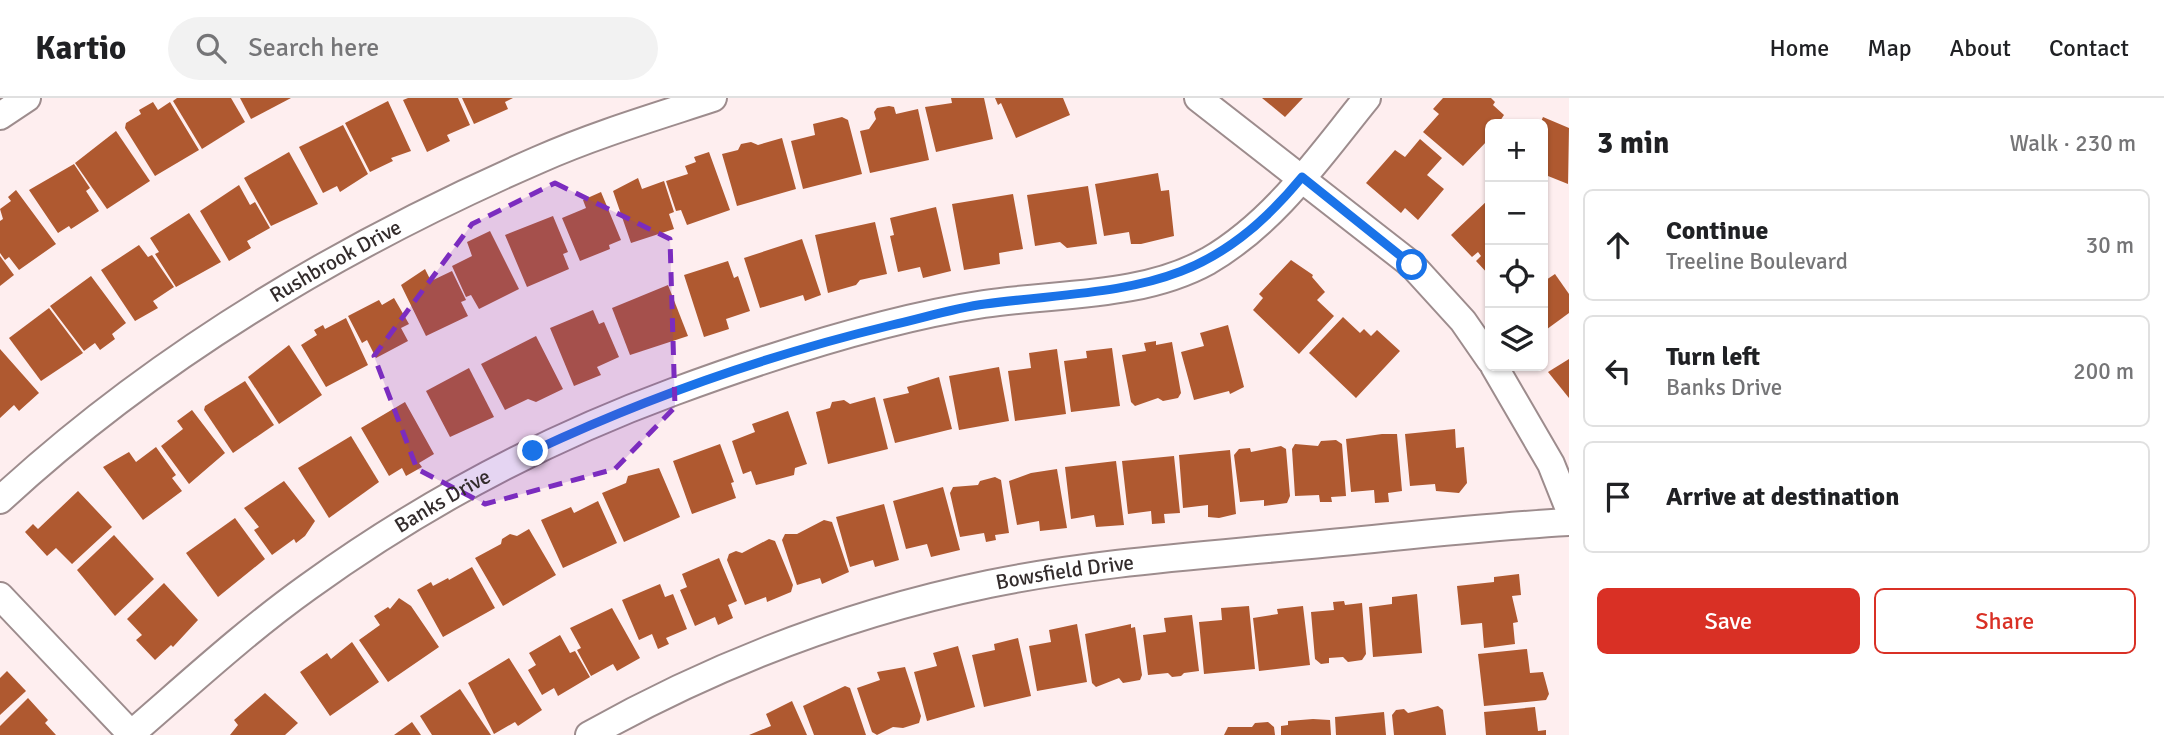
<!DOCTYPE html>
<html lang="en">
<head>
<meta charset="utf-8">
<style>
  body { margin:0; font-family:Signika,sans-serif; background:#f2f2f2; color:#202124 }
  .controls { position:absolute; right:21px; top:21px; display:grid; overflow:hidden; border-radius:10px; box-shadow:0 2px 5px #0004 }
  .controls button { width:63px; height:63px; display:grid; place-items:center; padding:0; border:0; border-bottom:2px solid #e0e0e0; background:#fff; color:#202124; font:35px sans-serif }
  .stop { position:absolute; width:21px; height:21px; margin:-16px; border:5px solid #1a73e8; border-radius:50%; background:#fff }
  .stop.end { background:#1a73e8; border-color:#fff; box-shadow:0 2px 7px #0008 }
  .list { margin:0; padding:0; list-style:none }
  h2 { display:flex; justify-content:space-between; align-items:center; height:91px; margin:0; padding:0 28px; font-size:30px }
  h2 small { font-size:23px; font-weight:400; color:#757577 }
  .list li { display:grid; grid-template-columns:46px 1fr auto; gap:21px; align-items:center; box-sizing:border-box; height:112px; margin:0 14px 14px; padding:0 14px; border:2px solid #e0e0e0; border-radius:10px }
  .list b { display:block; font-size:26px; white-space:nowrap }
  .list p { margin:0; font-size:23px; white-space:nowrap; color:#757577 }
  .list em { font-size:23px; font-style:normal; color:#757577 }
  .actions { display:flex; gap:14px; padding:21px 28px }
  .actions a { flex:1; padding:16px 0; border:2px solid #d93025; border-radius:10px; text-align:center; font-size:24px; color:#d93025 }
  .actions .main { background:#d93025; color:#fff }
  .icon { flex:none; width:38px; height:38px; fill:none; stroke:currentColor; stroke-width:2; stroke-linecap:round; stroke-linejoin:round }
  .map { position:relative; flex:none; width:1569px; height:637px; overflow:hidden }
  header { display:flex; align-items:center; gap:42px; box-sizing:border-box; height:98px; padding:0 35px; background:#fff; border-bottom:2px solid #e0e0e0 }
  header strong { font-size:33px }
  nav { display:flex; gap:38px; margin-inline-start:auto; font-size:24px }
  .search { width:490px; height:63px; background:#f2f2f2; display:flex; align-items:center; gap:18px; box-sizing:border-box; padding:0 24px; border-radius:38px; color:#757577; font-size:26px }
  main { display:flex }
  aside { flex:1; background:#fff }
  .map>svg:first-child { display:block }
  .building { fill:#af5930 }
  .lines { fill:none; stroke-linecap:round; stroke-linejoin:round }
  .minor-casing { stroke:#9d8c8d; stroke-width:30 }
  .minor { stroke:#fff; stroke-width:26 }
  .route { stroke:#1a73e8; stroke-width:9 }
  .marked { fill:#7b2cbf; fill-opacity:0.2; stroke:#7b2cbf; stroke-width:5; stroke-dasharray:14 9; stroke-linejoin:round }
  .labels { text-anchor:middle; stroke-width:7; stroke-linejoin:round; paint-order:stroke }
  .street-label { font-size:21px; fill:#332c2c; stroke:#fff }
</style>
</head>
<body>
<header>
<strong>Kartio</strong>
<div class="search"><svg class="icon" aria-label="search" viewBox="0 0 24 24"><circle cx="10" cy="10" r="6"/><path d="M15 15l6 6"/></svg>Search here</div>
<nav><a>Home</a><a>Map</a><a>About</a><a>Contact</a></nav>
</header>
<main>
<div class="map">
<svg width="1569" height="637" viewBox="0 0 1569 637">
  <rect width="100%" height="100%" fill="#feeeef"/>
  <g class="building">
    <polygon points="177,0 231,0 245,24 202,51 173,3"/>
    <polygon points="240,0 291,0 251,21"/>
    <polygon points="408,0 458,0 470,27 447,37 450,43 427,54 403,2"/>
    <polygon points="462,0 513,0 505,4 508,11 474,26"/>
    <polygon points="951,0 984,0 993,41 936,54 925,9 952,5"/>
    <polygon points="995,0 1063,0 1070,17 1016,40 1001,5 998,7"/>
    <polygon points="1262,0 1303,0 1285,19"/>
    <polygon points="1443,0 1491,0 1495,4 1493,7 1504,17 1498,26 1490,26 1488,42 1463,68 1423,34 1439,16 1433,11"/>
    <polygon points="388,3 411,53 391,60 393,63 370,74 345,25"/>
    <polygon points="153,4 158,12 170,4 199,52 155,78 125,30 126,25 141,16 139,12"/>
    <polygon points="889,8 894,9 896,16 918,11 929,62 870,75 860,33 869,31 876,21 874,14 877,10"/>
    <polygon points="842,19 848,22 862,76 803,91 791,43 815,37 813,26"/>
    <polygon points="1543,19 1569,30 1568,86 1543,76 1543,26 1540,26"/>
    <polygon points="343,27 368,76 340,94 337,88 323,95 299,49"/>
    <polygon points="116,33 150,83 107,111 75,65"/>
    <polygon points="782,40 796,91 737,108 722,56 738,52 741,46 751,44 758,47"/>
    <polygon points="1420,41 1442,60 1427,77 1444,91 1418,122 1405,110 1401,115 1366,85 1395,52 1405,59"/>
    <polygon points="289,54 318,106 271,128 244,80"/>
    <polygon points="709,54 730,112 687,127 681,112 676,113 666,83 688,76 685,68 696,64 694,59"/>
    <polygon points="74,66 90,90 86,93 99,113 71,131 69,128 58,135 29,92"/>
    <polygon points="1158,75 1161,93 1169,92 1174,138 1141,146 1131,146 1129,134 1104,138 1095,86"/>
    <polygon points="638,80 642,91 664,83 674,114 669,116 674,131 631,145 613,93"/>
    <polygon points="239,87 250,107 255,104 270,130 247,143 251,150 229,163 200,113"/>
    <polygon points="1088,88 1097,146 1067,150 1060,144 1035,148 1027,97"/>
    <polygon points="16,92 56,146 19,172 9,159 5,162 0,155 0,123 3,121 0,111 11,103 8,99"/>
    <polygon points="601,94 621,142 609,147 610,151 580,163 562,120 586,110 583,102"/>
    <polygon points="1013,96 1023,151 999,155 1000,166 964,172 952,106"/>
    <polygon points="1489,101 1490,102 1490,178 1476,163 1481,158 1478,154 1472,159 1451,137"/>
    <polygon points="936,109 951,173 923,180 920,169 898,174 890,138 894,137 890,120"/>
    <polygon points="189,115 221,164 176,189 155,156 159,154 150,140"/>
    <polygon points="553,118 568,154 563,156 569,171 527,189 505,137"/>
    <polygon points="875,124 887,176 860,182 856,187 828,195 815,137"/>
    <polygon points="490,133 519,191 479,211 471,197 466,199 452,168 472,158 467,144"/>
    <polygon points="802,141 821,197 805,203 803,197 760,210 744,160"/>
    <polygon points="139,147 148,159 152,157 174,189 153,203 158,210 135,223 101,172"/>
    <polygon points="0,158 14,177 0,188"/>
    <polygon points="1291,162 1313,177 1312,179 1325,194 1317,202 1334,218 1299,256 1253,212 1263,200 1259,196"/>
    <polygon points="728,163 734,180 738,178 750,213 726,221 729,231 704,239 684,177"/>
    <polygon points="425,171 431,183 452,173 466,202 461,204 468,218 426,238 401,187"/>
    <polygon points="1555,176 1569,196 1569,215 1543,234 1543,184"/>
    <polygon points="91,178 126,225 112,236 115,241 100,252 95,245 84,253 50,208"/>
    <polygon points="668,187 688,238 630,257 612,210"/>
    <polygon points="394,200 409,226 401,230 408,243 376,260 367,242 362,245 348,218 379,202 382,207"/>
    <polygon points="49,210 83,255 41,283 9,240"/>
    <polygon points="593,212 599,226 604,224 619,259 597,269 601,277 574,288 550,230"/>
    <polygon points="1343,219 1360,235 1364,231 1371,238 1377,232 1400,253 1356,300 1309,255"/>
    <polygon points="346,220 368,267 326,289 301,247 317,237 314,232 323,227 325,231"/>
    <polygon points="1228,227 1244,289 1230,296 1229,293 1194,302 1181,254 1204,248 1200,235"/>
    <polygon points="536,238 563,291 536,304 528,301 505,312 481,266"/>
    <polygon points="1156,243 1156,247 1172,244 1181,295 1178,300 1163,303 1158,300 1135,308 1131,304 1122,257 1146,253 1144,245"/>
    <polygon points="289,247 322,297 279,326 248,279"/>
    <polygon points="1112,250 1120,308 1071,314 1064,263 1087,260 1086,253"/>
    <polygon points="0,251 39,295 19,313 14,307 0,320"/>
    <polygon points="1057,251 1066,316 1015,323 1008,273 1031,270 1029,255"/>
    <polygon points="1569,261 1569,300 1548,274"/>
    <polygon points="999,269 1009,323 959,332 949,278"/>
    <polygon points="469,270 494,319 450,339 426,293"/>
    <polygon points="939,279 952,331 895,345 883,301 909,295 907,289"/>
    <polygon points="245,283 274,327 233,355 204,312 205,308"/>
    <polygon points="875,299 888,351 828,366 816,314 830,310 832,304 844,302 850,306"/>
    <polygon points="405,304 434,356 419,365 422,369 406,378 402,370 389,378 361,330"/>
    <polygon points="192,312 225,355 189,386 161,348 183,331 177,323"/>
    <polygon points="788,313 807,366 795,370 794,377 756,387 751,373 743,376 732,343 755,334 752,326"/>
    <polygon points="1455,331 1456,350 1464,349 1467,385 1459,395 1436,393 1435,386 1410,388 1405,336"/>
    <polygon points="1382,336 1397,336 1402,393 1388,395 1389,404 1375,405 1374,392 1351,394 1346,341"/>
    <polygon points="351,338 379,384 329,420 298,370"/>
    <polygon points="1336,342 1342,346 1346,398 1331,399 1332,404 1320,404 1319,397 1295,398 1292,351 1295,346 1318,348 1321,343"/>
    <polygon points="720,346 734,384 731,385 736,400 692,416 673,363"/>
    <polygon points="1281,348 1286,351 1290,398 1287,405 1264,408 1264,402 1240,404 1234,357 1239,351 1250,350 1251,354"/>
    <polygon points="156,349 176,377 172,380 182,393 143,422 103,369 129,354 136,364"/>
    <polygon points="1230,352 1236,416 1219,420 1208,419 1208,407 1183,410 1179,357"/>
    <polygon points="1174,358 1180,415 1164,416 1165,425 1152,426 1151,413 1128,416 1122,363"/>
    <polygon points="1116,363 1124,427 1096,429 1094,417 1071,421 1065,369"/>
    <polygon points="659,370 680,419 624,444 602,395 626,385 628,378"/>
    <polygon points="1057,371 1067,430 1040,433 1039,423 1017,427 1009,383 1031,375"/>
    <polygon points="995,379 1001,382 1009,435 995,437 996,442 986,444 984,435 960,439 950,395 953,389 978,387 980,383"/>
    <polygon points="284,383 315,423 305,438 296,445 294,441 272,457 254,432 259,429 244,410"/>
    <polygon points="943,389 960,452 931,459 927,446 906,451 893,403"/>
    <polygon points="78,393 112,429 72,466 56,450 47,458 25,434 33,426 38,431"/>
    <polygon points="598,403 617,445 563,470 541,422 571,409 574,415"/>
    <polygon points="884,406 899,462 875,469 873,462 850,469 836,419"/>
    <polygon points="235,420 265,461 218,499 186,455"/>
    <polygon points="824,422 832,424 849,474 822,486 820,480 797,487 782,442 785,436 797,436"/>
    <polygon points="529,431 556,477 503,508 475,460 501,446 502,441 510,436 517,438"/>
    <polygon points="114,437 154,481 115,518 77,472"/>
    <polygon points="769,441 775,443 793,487 791,494 767,504 766,499 745,507 727,462 729,456 736,453 742,455"/>
    <polygon points="719,460 737,503 728,507 733,520 718,527 715,519 695,528 680,492 687,489 682,476"/>
    <polygon points="472,469 495,510 443,539 417,492 431,484 433,488 448,480 449,482"/>
    <polygon points="1519,476 1521,497 1512,498 1518,524 1513,525 1515,546 1484,550 1482,525 1461,527 1457,488 1494,484 1494,479"/>
    <polygon points="164,485 198,522 173,549 171,547 155,562 136,542 142,537 127,521"/>
    <polygon points="660,486 665,499 673,496 687,531 666,540 669,546 658,551 652,536 639,542 622,502"/>
    <polygon points="1417,496 1422,555 1373,559 1369,509 1392,506 1392,499"/>
    <polygon points="399,500 411,508 439,549 388,584 359,542 380,527 374,518 388,509 390,511"/>
    <polygon points="1344,503 1345,507 1362,505 1366,556 1362,562 1348,564 1343,559 1329,560 1329,565 1321,566 1315,561 1311,514 1334,512 1333,504"/>
    <polygon points="1249,508 1255,571 1204,576 1199,524 1222,522 1221,510"/>
    <polygon points="1303,508 1310,567 1259,573 1253,520 1278,516 1277,511"/>
    <polygon points="612,510 640,560 617,573 613,566 591,578 577,552 581,550 570,530"/>
    <polygon points="1192,517 1199,573 1184,575 1181,578 1172,579 1168,575 1148,577 1143,537 1166,534 1164,520"/>
    <polygon points="1077,526 1087,584 1037,593 1029,548 1051,544 1049,532"/>
    <polygon points="1131,526 1131,530 1135,529 1142,577 1140,582 1123,585 1119,580 1096,589 1092,585 1085,536"/>
    <polygon points="560,537 570,555 575,553 590,579 558,598 554,590 542,597 528,572 536,567 529,555"/>
    <polygon points="1018,540 1031,598 984,609 972,557 995,552 994,546"/>
    <polygon points="352,544 379,584 330,618 300,574 327,555 331,561"/>
    <polygon points="958,548 975,609 927,623 914,574 937,568 933,555"/>
    <polygon points="1527,551 1530,575 1543,574 1549,596 1546,602 1484,608 1478,556"/>
    <polygon points="509,560 542,612 518,628 515,624 494,636 468,585"/>
    <polygon points="905,569 921,618 919,625 903,630 893,629 877,637 872,634 857,590 880,582 877,574"/>
    <polygon points="7,573 26,593 0,617 0,580"/>
    <polygon points="845,588 850,590 866,637 814,637 803,608"/>
    <polygon points="460,591 491,637 432,637 420,618"/>
    <polygon points="265,595 298,625 285,637 230,637 238,627 234,622"/>
    <polygon points="28,600 48,622 45,625 56,637 0,637 0,628"/>
    <polygon points="792,603 807,637 749,637 771,628 766,616"/>
    <polygon points="1438,608 1443,612 1446,637 1394,637 1392,617 1396,612 1404,611 1408,615"/>
    <polygon points="1535,609 1538,633 1546,632 1546,637 1486,637 1484,614"/>
    <polygon points="1384,614 1386,637 1336,637 1335,619"/>
    <polygon points="1313,621 1330,622 1331,637 1281,637 1281,628 1288,627 1288,623"/>
    <polygon points="412,624 421,637 394,637"/>
    <polygon points="1268,624 1274,629 1275,637 1224,637 1228,629 1252,629 1255,625"/>
  </g>
  <g class="lines">
    <defs>
      <g id="minor">
        <polyline points="1198,0 1412,167 1463,223 1490,262"/>
        <polyline points="0,18 27,0"/>
        <polyline points="1494,268 1551,366 1569,411"/>
        <path id="s1" d="M 0,402 C 157,257 343,147 538,62 C 594,37 655,19 713,0"/>
        <polyline points="0,498 132,637"/>
        <path id="s2" d="M 131,636 C 189,586 245,534 308,489 C 420,408 543,342 673,294 C 768,259 884,221 984,206 C 1057,195 1141,200 1208,163 C 1275,124 1319,59 1367,0"/>
        <path id="s3" d="M 589,637 C 714,567 849,515 989,486 C 1092,465 1196,458 1300,448 C 1389,440 1479,429 1569,424"/>
      </g>
    </defs>
    <use href="#minor" class="minor-casing"/>
    <use href="#minor" class="minor"/>
  </g>
  <g class="lines">
    <path class="route" d="M 533,353 C 648,299 768,257 892,227 C 923,220 954,210 985,206 C 1126,188 1203,199 1302,79 L 1412,167"/>
  </g>
  <path class="marked" d="M 555,85 L 670,141 L 675,309 L 615,371 L 485,406 L 417,371 L 374,258 L 472,126 Z"/>
  <g class="labels">
    <g class="street-label">
      <text dy="7" stroke="none"><textPath href="#s1" startOffset="413">Rushbrook Drive</textPath></text>
      <text dy="7" stroke="none"><textPath href="#s2" startOffset="390">Banks Drive</textPath></text>
      <text dy="7" stroke="none"><textPath href="#s3" startOffset="506">Bowsfield Drive</textPath></text>
    </g>
  </g>
</svg>
<div class="controls">
<button>+</button>
<button>−</button>
<button><svg class="icon" aria-label="locate" viewBox="0 0 24 24"><circle cx="12" cy="12" r="6"/><path d="M12 2v4M12 18v4M2 12h4M18 12h4"/></svg></button>
<button><svg class="icon" aria-label="layers" viewBox="0 0 24 24"><path d="M12 4l9 5-9 5-9-5zM3 14l9 5 9-5"/></svg></button>
</div>
<div class="stop" style="left:1412px;top:167px"></div>
<div class="stop end" style="left:533px;top:353px"></div>
</div>
<aside>
<h2>3 min<small>Walk · 230 m</small></h2>
<ul class="list">
<li><svg class="icon" aria-label="ahead" viewBox="0 0 24 24"><path d="M12 20V5M6 11l6-6 6 6"/></svg><div><b>Continue</b><p>Treeline Boulevard</p></div><em>30 m</em></li>
<li><svg class="icon" aria-label="left" viewBox="0 0 24 24"><path d="M17 20v-9H6M10 6l-5 5 5 5"/></svg><div><b>Turn left</b><p>Banks Drive</p></div><em>200 m</em></li>
<li><svg class="icon" aria-label="arrive" viewBox="0 0 24 24"><path d="M6 21V4h12l-3 4 3 4H6"/></svg><div><b>Arrive at destination</b></div></li>
</ul>
<div class="actions"><a class="main">Save</a><a>Share</a></div>
</aside>
</main>
</body>
</html>
